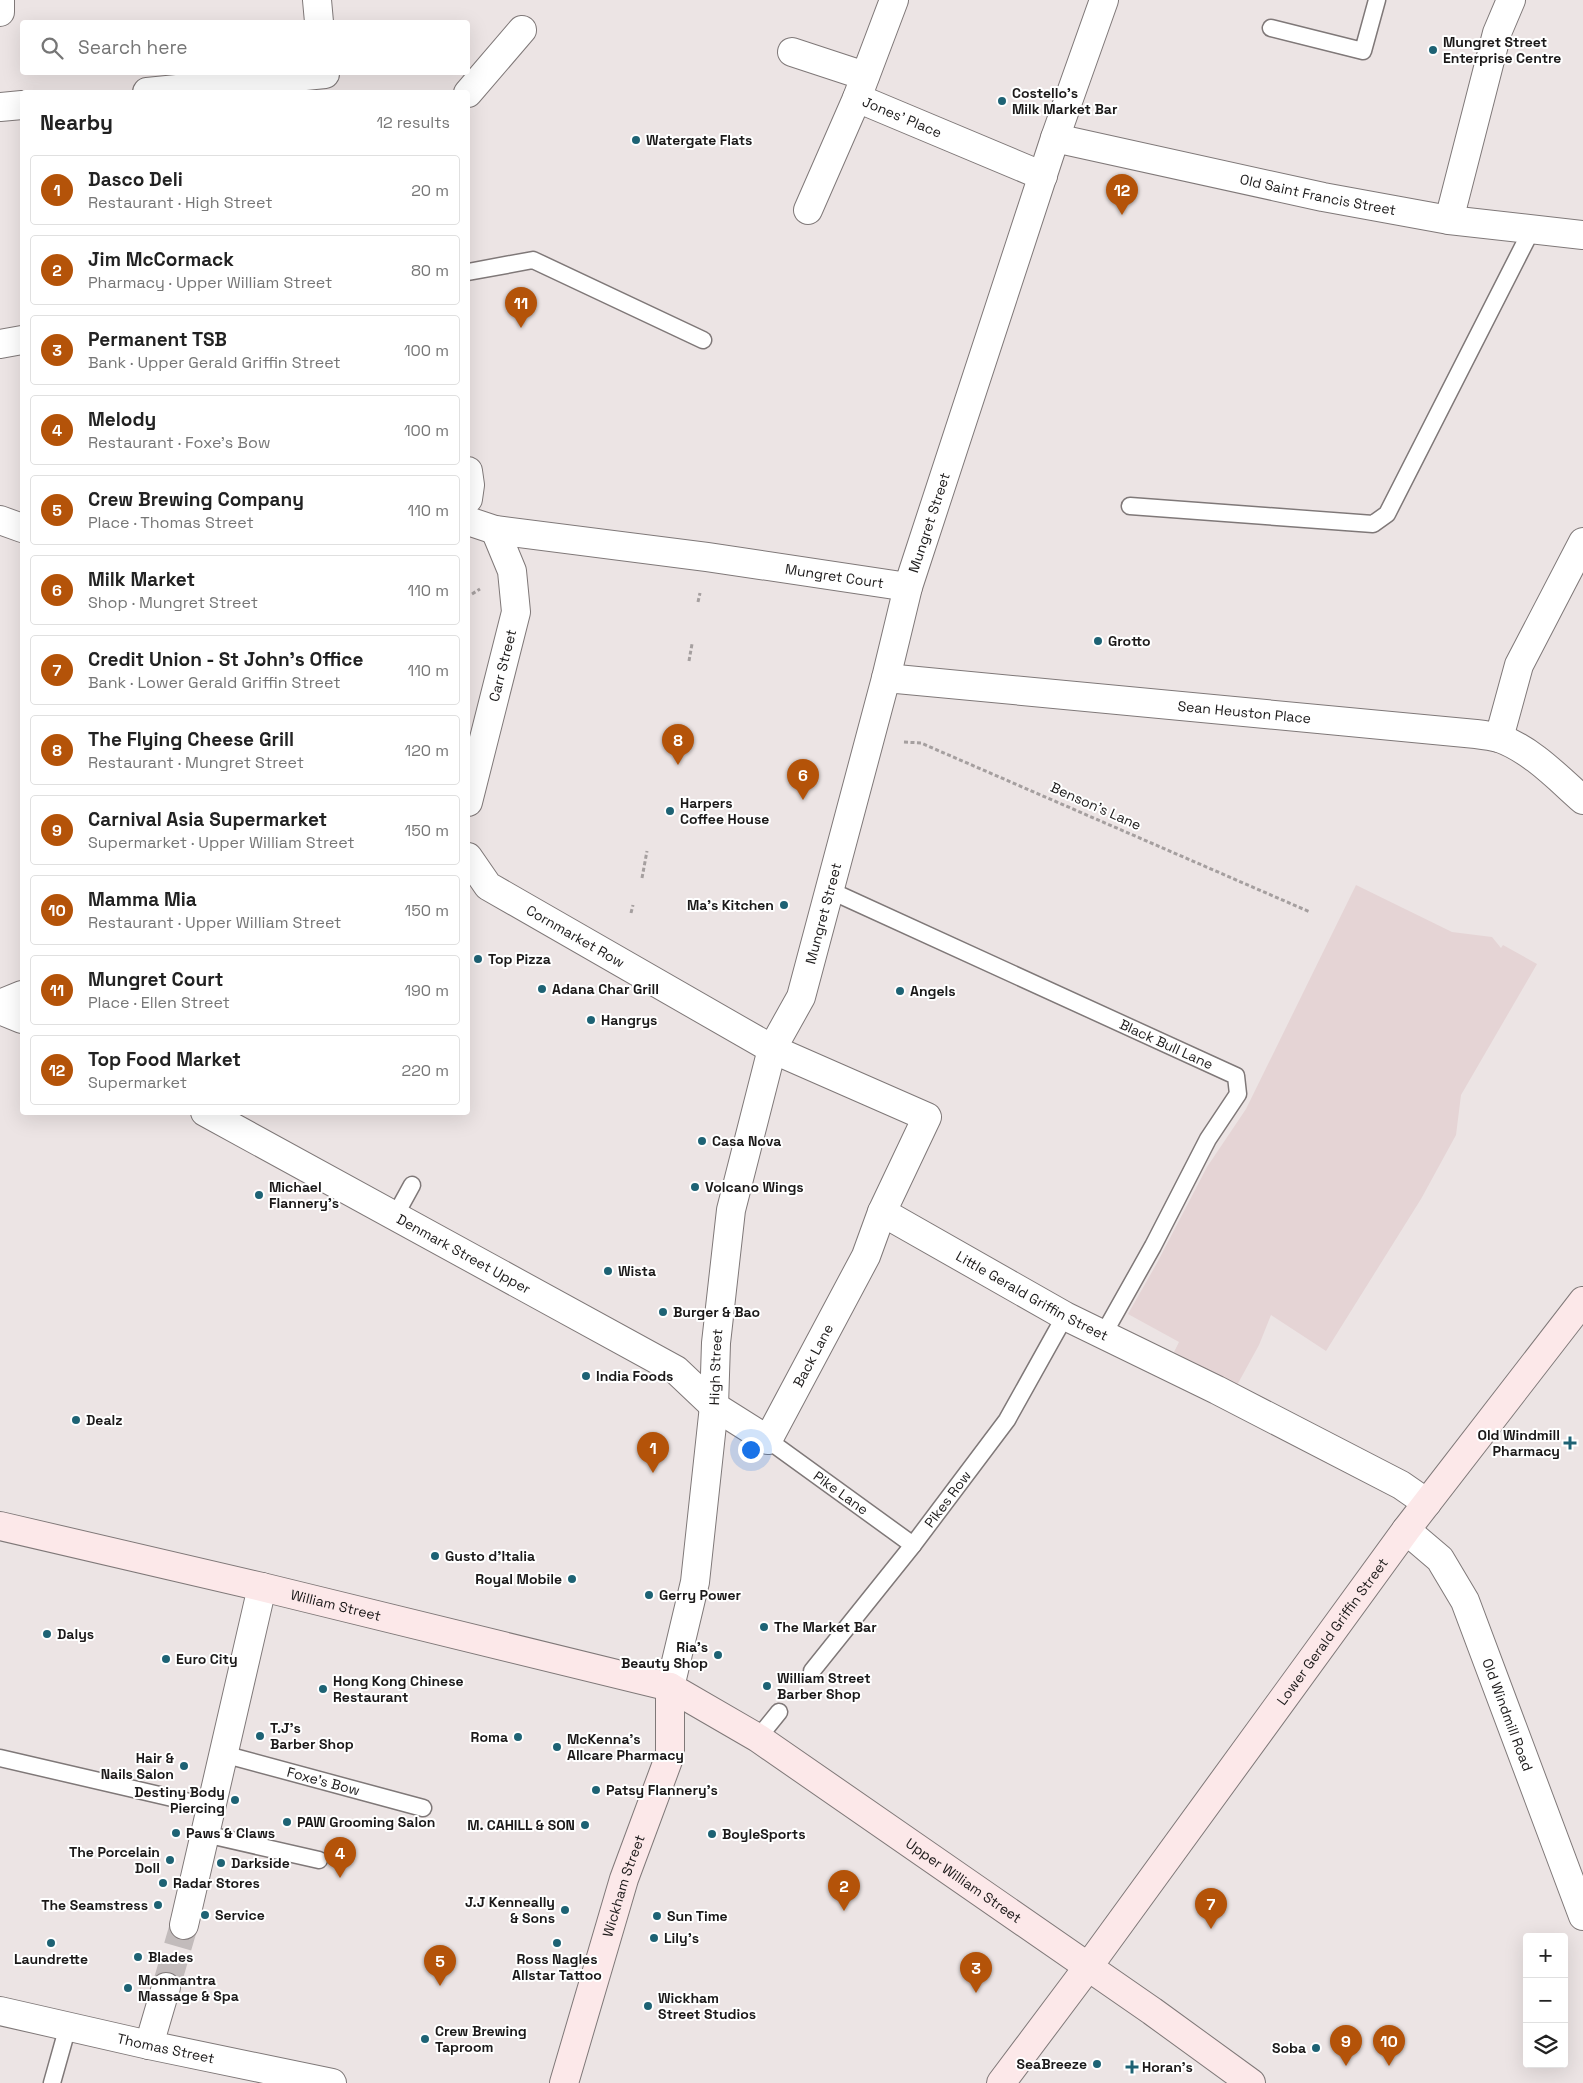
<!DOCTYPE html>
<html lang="en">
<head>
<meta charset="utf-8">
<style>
  body { margin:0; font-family:"Space Grotesk",sans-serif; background:#f6f6f6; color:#222 }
  .controls { position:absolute; right:15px; bottom:15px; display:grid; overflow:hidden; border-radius:5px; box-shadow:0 5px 20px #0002 }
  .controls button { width:45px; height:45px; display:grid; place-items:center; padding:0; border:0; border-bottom:1px solid #e0e0e0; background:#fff; color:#222; font:25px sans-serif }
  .you { position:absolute; left:750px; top:1449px; width:18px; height:18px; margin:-12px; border:4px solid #fff; border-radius:50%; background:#1a73e8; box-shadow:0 0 0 8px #1a73e833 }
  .badge { display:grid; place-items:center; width:32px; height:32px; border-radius:50%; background:#b45309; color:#fff; font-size:16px; font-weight:700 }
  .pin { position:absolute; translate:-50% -41px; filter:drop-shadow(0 1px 2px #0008) }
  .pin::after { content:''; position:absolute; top:26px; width:18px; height:15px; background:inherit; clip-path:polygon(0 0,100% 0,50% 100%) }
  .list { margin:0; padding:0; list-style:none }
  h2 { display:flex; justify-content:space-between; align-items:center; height:65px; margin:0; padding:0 20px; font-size:21px }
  h2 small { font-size:16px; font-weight:400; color:#767676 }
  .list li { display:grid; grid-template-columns:32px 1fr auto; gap:15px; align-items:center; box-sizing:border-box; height:70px; margin:0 10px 10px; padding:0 10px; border:1px solid #e0e0e0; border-radius:5px }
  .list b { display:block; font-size:19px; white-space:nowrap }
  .list p { margin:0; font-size:16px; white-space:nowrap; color:#767676 }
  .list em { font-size:16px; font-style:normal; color:#767676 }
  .icon { flex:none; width:28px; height:28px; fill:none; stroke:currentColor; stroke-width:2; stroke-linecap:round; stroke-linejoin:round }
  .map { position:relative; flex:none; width:1583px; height:2083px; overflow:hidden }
  .search { position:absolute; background:#fff; box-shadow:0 5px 20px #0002; left:20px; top:20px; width:450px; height:55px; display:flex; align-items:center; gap:12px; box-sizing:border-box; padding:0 18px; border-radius:5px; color:#767676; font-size:19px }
  .panel { position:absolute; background:#fff; box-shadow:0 5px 20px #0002; left:20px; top:90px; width:450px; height:1025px; border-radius:5px }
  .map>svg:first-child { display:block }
  .built { fill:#e5d4d5 }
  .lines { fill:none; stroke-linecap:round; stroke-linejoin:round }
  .minor-tunnel { stroke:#c2bbbb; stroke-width:28; stroke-dasharray:28 14; stroke-linecap:butt }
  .service-casing { stroke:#7f7878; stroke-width:19 }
  .minor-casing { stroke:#7f7878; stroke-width:30 }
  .secondary-casing { stroke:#7f7878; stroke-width:30 }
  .path { stroke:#a59f9f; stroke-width:3; stroke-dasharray:4 2.5; stroke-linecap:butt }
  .service { stroke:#fff; stroke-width:16 }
  .minor { stroke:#fff; stroke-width:28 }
  .secondary { stroke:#fce8e9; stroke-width:28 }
  .poi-dot { fill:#1d6274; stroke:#fff; stroke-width:2 }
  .labels { text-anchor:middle; stroke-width:4; stroke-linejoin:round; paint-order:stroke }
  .poi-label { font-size:14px; font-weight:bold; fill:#1b1919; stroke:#fff; text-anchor:start }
  .street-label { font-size:14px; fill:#1b1919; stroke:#fff }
</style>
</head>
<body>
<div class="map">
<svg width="1583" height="2083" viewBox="0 0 1583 2083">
  <rect width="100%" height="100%" fill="#ece4e4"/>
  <polygon class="built" points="1356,885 1452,932 1492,937 1501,948 1503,945 1537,964 1461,1095 1456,1135 1421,1199 1326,1351 1271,1315 1259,1345 1236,1387 1174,1352 1179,1342 1128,1314 1157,1263 1207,1167 1246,1109"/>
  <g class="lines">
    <polyline class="minor-tunnel" points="166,1987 184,1925"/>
    <defs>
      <g id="service">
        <polyline points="1271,28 1363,51 1377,0"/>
        <polyline points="468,272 533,260 703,340"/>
        <polyline points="1130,506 1373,524 1387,514 1532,229"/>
        <path id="s1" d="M 829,890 L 1236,1076 L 1238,1094 L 1208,1139 L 1153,1246 L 1103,1335"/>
        <polyline points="395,1216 412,1185"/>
        <path id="s2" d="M 768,1440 L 913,1545"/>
        <path id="s3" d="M 812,1671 L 913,1545 L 1007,1420 L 1065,1316"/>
        <polyline points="758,1738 779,1712"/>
        <path id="s4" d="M 223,1754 L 423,1808"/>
        <polyline points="0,1758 211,1807"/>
        <polyline points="205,1834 319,1860"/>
        <polyline points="52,2083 68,2026"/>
      </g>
      <g id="minor">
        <polyline points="317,0 319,22"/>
        <polyline points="0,12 0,0"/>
        <polyline points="792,52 865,76"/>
        <polyline points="147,92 325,74"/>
        <polyline points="468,93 522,30"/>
        <path id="s5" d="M 857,98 L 1043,176"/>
        <polyline points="0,107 22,105"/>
        <path id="s6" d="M 1055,138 L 1323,197 L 1449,220 L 1583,235"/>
        <polyline points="808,210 857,98 894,0"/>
        <polyline points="1449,220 1497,33 1511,0"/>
        <polyline points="0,344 22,340"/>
        <polyline points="468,471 470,485 468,499"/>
        <polyline points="0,520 22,528"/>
        <path id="s7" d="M 468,521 L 495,530 L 707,557 L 908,587"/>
        <path id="s8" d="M 886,678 L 1476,734 C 1484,735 1492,736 1499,738 C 1532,750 1558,778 1583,800"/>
        <polyline points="1499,738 1519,665 1583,542"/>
        <path id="s9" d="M 468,802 L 516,612 L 512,571 L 495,530"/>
        <path id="s10" d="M 468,857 L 488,886 L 772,1049 L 927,1117 L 882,1212 L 1065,1316 L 1217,1390 L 1401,1485 L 1427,1503"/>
        <polyline points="0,1004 22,995"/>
        <polyline points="0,1010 22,1019"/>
        <path id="s11" d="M 205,1112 L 676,1370 L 714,1406 L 768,1440 L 866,1256 L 882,1212"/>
        <path id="s12" d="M 1406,1530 L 1440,1559 L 1465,1601 L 1583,1916"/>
        <path id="s13" d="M 670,1687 L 695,1582 L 714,1406 L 716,1343 L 731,1210 L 772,1049 L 801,997 L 886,678 L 908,587 L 1055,138 L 1104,0"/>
        <polyline points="184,1925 262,1587"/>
        <path id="s14" d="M 0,2011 L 149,2045 L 332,2083"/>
        <polyline points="149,2045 166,1987"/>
      </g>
      <g id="secondary">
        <path id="s15" d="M 0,1526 L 262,1587 L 670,1687 L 758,1738 L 1152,2011 L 1251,2083"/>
        <path id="s16" d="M 564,2083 L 624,1879 L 670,1755 L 670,1687"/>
        <path id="s17" d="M 1001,2083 L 1088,1967 L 1406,1530 L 1583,1301"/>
      </g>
    </defs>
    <use href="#service" class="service-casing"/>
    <use href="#minor" class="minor-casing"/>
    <use href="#secondary" class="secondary-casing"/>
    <g class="path">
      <polyline points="472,594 480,589"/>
      <polyline points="698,602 700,593"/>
      <polyline points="689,661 692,644"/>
      <polyline points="904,742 921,743 1310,912"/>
      <polyline points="642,878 647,851"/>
      <polyline points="631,913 633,905"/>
    </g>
    <use href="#service" class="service"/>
    <use href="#minor" class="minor"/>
    <use href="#secondary" class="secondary"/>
  </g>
  <g class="poi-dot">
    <circle cx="1433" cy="50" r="5"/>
    <circle cx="1002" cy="101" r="5"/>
    <circle cx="636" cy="140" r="5"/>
    <circle cx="1098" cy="641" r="5"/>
    <circle cx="670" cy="811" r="5"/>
    <circle cx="784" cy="905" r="5"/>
    <circle cx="478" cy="959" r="5"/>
    <circle cx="542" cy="989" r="5"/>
    <circle cx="900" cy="991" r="5"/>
    <circle cx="591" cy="1020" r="5"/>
    <circle cx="702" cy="1141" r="5"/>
    <circle cx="695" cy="1187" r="5"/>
    <circle cx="259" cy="1195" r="5"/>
    <circle cx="608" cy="1271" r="5"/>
    <circle cx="663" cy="1312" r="5"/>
    <circle cx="586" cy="1376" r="5"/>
    <circle cx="76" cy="1420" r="5"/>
    <path d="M1567.5 1435.5h5v5h5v5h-5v5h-5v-5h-5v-5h5z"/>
    <circle cx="435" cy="1556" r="5"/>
    <circle cx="572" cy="1579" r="5"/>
    <circle cx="649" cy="1595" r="5"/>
    <circle cx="764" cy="1627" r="5"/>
    <circle cx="47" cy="1634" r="5"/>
    <circle cx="718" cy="1655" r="5"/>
    <circle cx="166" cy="1659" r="5"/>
    <circle cx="767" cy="1686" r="5"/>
    <circle cx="323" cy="1689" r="5"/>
    <circle cx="260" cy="1736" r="5"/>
    <circle cx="518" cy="1737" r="5"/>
    <circle cx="557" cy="1747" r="5"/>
    <circle cx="184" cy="1766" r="5"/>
    <circle cx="596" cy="1790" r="5"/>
    <circle cx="235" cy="1800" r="5"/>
    <circle cx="287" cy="1822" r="5"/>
    <circle cx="585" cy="1825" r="5"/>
    <circle cx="176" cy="1833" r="5"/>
    <circle cx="712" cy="1834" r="5"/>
    <circle cx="170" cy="1860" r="5"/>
    <circle cx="221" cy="1863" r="5"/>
    <circle cx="163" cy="1883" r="5"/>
    <circle cx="158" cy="1905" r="5"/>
    <circle cx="565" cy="1910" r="5"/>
    <circle cx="205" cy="1915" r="5"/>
    <circle cx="657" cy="1916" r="5"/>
    <circle cx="654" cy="1938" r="5"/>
    <circle cx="51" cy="1943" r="5"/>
    <circle cx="557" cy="1943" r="5"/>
    <circle cx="138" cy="1957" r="5"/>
    <circle cx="128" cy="1988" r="5"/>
    <circle cx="648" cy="2006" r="5"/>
    <circle cx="425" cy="2039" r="5"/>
    <circle cx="1316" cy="2048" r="5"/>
    <circle cx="1097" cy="2064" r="5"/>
    <path d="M1129.5 2059.5h5v5h5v5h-5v5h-5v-5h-5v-5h5z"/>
  </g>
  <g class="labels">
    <g class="poi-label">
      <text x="1443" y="47">Mungret Street<tspan x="1443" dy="16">Enterprise Centre</tspan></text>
      <text x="1012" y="98">Costello’s<tspan x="1012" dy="16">Milk Market Bar</tspan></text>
      <text x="646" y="145">Watergate Flats</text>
      <text x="1108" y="646">Grotto</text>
      <text x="680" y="808">Harpers<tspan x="680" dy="16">Coffee House</tspan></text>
      <text x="774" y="910" text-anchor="end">Ma's Kitchen</text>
      <text x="488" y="964">Top Pizza</text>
      <text x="552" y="994">Adana Char Grill</text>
      <text x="910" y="996">Angels</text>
      <text x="601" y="1025">Hangrys</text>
      <text x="712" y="1146">Casa Nova</text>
      <text x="269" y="1192">Michael<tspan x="269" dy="16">Flannery’s</tspan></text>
      <text x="705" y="1192">Volcano Wings</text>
      <text x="618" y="1276">Wista</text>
      <text x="673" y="1317">Burger &amp; Bao</text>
      <text x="596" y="1381">India Foods</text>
      <text x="86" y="1425">Dealz</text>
      <text x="1560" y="1440" text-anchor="end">Old Windmill<tspan x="1560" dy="16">Pharmacy</tspan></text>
      <text x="445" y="1561">Gusto d'Italia</text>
      <text x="562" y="1584" text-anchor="end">Royal Mobile</text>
      <text x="659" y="1600">Gerry Power</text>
      <text x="774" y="1632">The Market Bar</text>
      <text x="57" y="1639">Dalys</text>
      <text x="708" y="1652" text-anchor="end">Ria's<tspan x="708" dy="16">Beauty Shop</tspan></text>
      <text x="176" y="1664">Euro City</text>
      <text x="777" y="1683">William Street<tspan x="777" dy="16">Barber Shop</tspan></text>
      <text x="333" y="1686">Hong Kong Chinese<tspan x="333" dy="16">Restaurant</tspan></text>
      <text x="270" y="1733">T.J's<tspan x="270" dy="16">Barber Shop</tspan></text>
      <text x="508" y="1742" text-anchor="end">Roma</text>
      <text x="567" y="1744">McKenna's<tspan x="567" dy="16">Allcare Pharmacy</tspan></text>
      <text x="174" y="1763" text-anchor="end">Hair &amp;<tspan x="174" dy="16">Nails Salon</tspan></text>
      <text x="606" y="1795">Patsy Flannery’s</text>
      <text x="225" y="1797" text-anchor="end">Destiny Body<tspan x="225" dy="16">Piercing</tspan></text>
      <text x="297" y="1827">PAW Grooming Salon</text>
      <text x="575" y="1830" text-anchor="end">M. CAHILL &amp; SON</text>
      <text x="186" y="1838">Paws &amp; Claws</text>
      <text x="722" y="1839">BoyleSports</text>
      <text x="160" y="1857" text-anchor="end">The Porcelain<tspan x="160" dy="16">Doll</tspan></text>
      <text x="231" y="1868">Darkside</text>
      <text x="173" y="1888">Radar Stores</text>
      <text x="555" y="1907" text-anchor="end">J.J Kenneally<tspan x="555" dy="16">&amp; Sons</tspan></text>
      <text x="148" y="1910" text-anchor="end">The Seamstress</text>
      <text x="215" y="1920">Service</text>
      <text x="667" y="1921">Sun Time</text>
      <text x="664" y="1943">Lily's</text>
      <text x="148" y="1962">Blades</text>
      <text x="51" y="1964" text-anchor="middle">Laundrette</text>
      <text x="557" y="1964" text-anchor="middle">Ross Nagles<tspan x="557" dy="16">Allstar Tattoo</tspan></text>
      <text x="138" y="1985">Monmantra<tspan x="138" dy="16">Massage &amp; Spa</tspan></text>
      <text x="658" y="2003">Wickham<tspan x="658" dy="16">Street Studios</tspan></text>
      <text x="435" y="2036">Crew Brewing<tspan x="435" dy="16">Taproom</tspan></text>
      <text x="1306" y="2053" text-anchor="end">Soba</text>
      <text x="1087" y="2069" text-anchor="end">SeaBreeze</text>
      <text x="1142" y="2072">Horan's</text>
    </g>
    <g class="street-label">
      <text dy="5" stroke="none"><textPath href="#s5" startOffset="49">Jones' Place</textPath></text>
      <text dy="5" stroke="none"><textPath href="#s6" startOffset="269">Old Saint Francis Street</textPath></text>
      <text dy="5" stroke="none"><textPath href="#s13" startOffset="1199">Mungret Street</textPath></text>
      <text dy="5" stroke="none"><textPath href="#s7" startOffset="371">Mungret Court</textPath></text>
      <text dy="5" stroke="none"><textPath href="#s9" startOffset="141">Carr Street</textPath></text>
      <text dy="5" stroke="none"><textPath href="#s8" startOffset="360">Sean Heuston Place</textPath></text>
      <text transform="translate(1096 806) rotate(24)" y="5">Benson's Lane</text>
      <text dy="5" stroke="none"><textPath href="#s13" startOffset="794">Mungret Street</textPath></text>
      <text dy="5" stroke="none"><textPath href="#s10" startOffset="136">Cornmarket Row</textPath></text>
      <text dy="5" stroke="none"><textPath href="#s1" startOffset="371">Black Bull Lane</textPath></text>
      <text dy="5" stroke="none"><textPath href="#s11" startOffset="295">Denmark Street Upper</textPath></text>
      <text dy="5" stroke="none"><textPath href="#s10" startOffset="809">Little Gerald Griffin Street</textPath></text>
      <text dy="5" stroke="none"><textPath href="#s11" startOffset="749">Back Lane</textPath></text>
      <text dy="5" stroke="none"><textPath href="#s13" startOffset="324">High Street</textPath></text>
      <text dy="5" stroke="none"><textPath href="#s2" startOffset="90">Pike Lane</textPath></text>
      <text dy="5" stroke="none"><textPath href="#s3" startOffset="219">Pikes Row</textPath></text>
      <text dy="5" stroke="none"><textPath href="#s15" startOffset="345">William Street</textPath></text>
      <text dy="5" stroke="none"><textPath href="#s17" startOffset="560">Lower Gerald Griffin Street</textPath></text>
      <text dy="5" stroke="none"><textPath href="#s12" startOffset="215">Old Windmill Road</textPath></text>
      <text dy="5" stroke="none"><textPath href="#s4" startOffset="104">Foxe's Bow</textPath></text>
      <text dy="5" stroke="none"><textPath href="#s15" startOffset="1041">Upper William Street</textPath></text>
      <text dy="5" stroke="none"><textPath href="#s16" startOffset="206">Wickham Street</textPath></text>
      <text dy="5" stroke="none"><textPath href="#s14" startOffset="170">Thomas Street</textPath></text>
    </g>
  </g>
</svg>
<div class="controls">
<button>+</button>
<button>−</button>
<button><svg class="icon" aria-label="layers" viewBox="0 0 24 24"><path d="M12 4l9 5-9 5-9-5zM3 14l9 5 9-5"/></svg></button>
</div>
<div class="you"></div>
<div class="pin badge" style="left:653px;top:1473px">1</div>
<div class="pin badge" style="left:844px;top:1911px">2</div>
<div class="pin badge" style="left:976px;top:1993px">3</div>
<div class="pin badge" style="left:340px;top:1878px">4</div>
<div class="pin badge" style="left:440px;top:1986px">5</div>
<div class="pin badge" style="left:803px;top:800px">6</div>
<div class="pin badge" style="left:1211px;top:1929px">7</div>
<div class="pin badge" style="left:678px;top:765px">8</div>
<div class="pin badge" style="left:1346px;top:2066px">9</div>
<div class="pin badge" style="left:1389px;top:2066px">10</div>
<div class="pin badge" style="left:521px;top:328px">11</div>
<div class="pin badge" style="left:1122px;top:215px">12</div>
<div class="search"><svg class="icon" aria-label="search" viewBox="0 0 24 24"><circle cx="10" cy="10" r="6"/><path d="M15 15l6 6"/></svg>Search here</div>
<section class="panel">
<h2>Nearby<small>12 results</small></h2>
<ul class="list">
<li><span class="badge">1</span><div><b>Dasco Deli</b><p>Restaurant · High Street</p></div><em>20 m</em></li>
<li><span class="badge">2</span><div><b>Jim McCormack</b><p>Pharmacy · Upper William Street</p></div><em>80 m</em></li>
<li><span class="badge">3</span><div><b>Permanent TSB</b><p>Bank · Upper Gerald Griffin Street</p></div><em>100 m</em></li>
<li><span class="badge">4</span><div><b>Melody</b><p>Restaurant · Foxe's Bow</p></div><em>100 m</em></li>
<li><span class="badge">5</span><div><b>Crew Brewing Company</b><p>Place · Thomas Street</p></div><em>110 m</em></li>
<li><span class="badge">6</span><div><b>Milk Market</b><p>Shop · Mungret Street</p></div><em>110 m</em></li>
<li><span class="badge">7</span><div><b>Credit Union - St John's Office</b><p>Bank · Lower Gerald Griffin Street</p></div><em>110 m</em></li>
<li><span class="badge">8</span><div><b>The Flying Cheese Grill</b><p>Restaurant · Mungret Street</p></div><em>120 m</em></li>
<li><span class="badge">9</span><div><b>Carnival Asia Supermarket</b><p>Supermarket · Upper William Street</p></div><em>150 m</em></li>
<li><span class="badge">10</span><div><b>Mamma Mia</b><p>Restaurant · Upper William Street</p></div><em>150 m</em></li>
<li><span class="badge">11</span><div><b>Mungret Court</b><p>Place · Ellen Street</p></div><em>190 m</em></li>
<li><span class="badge">12</span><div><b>Top Food Market</b><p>Supermarket</p></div><em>220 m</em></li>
</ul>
</section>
</div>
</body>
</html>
